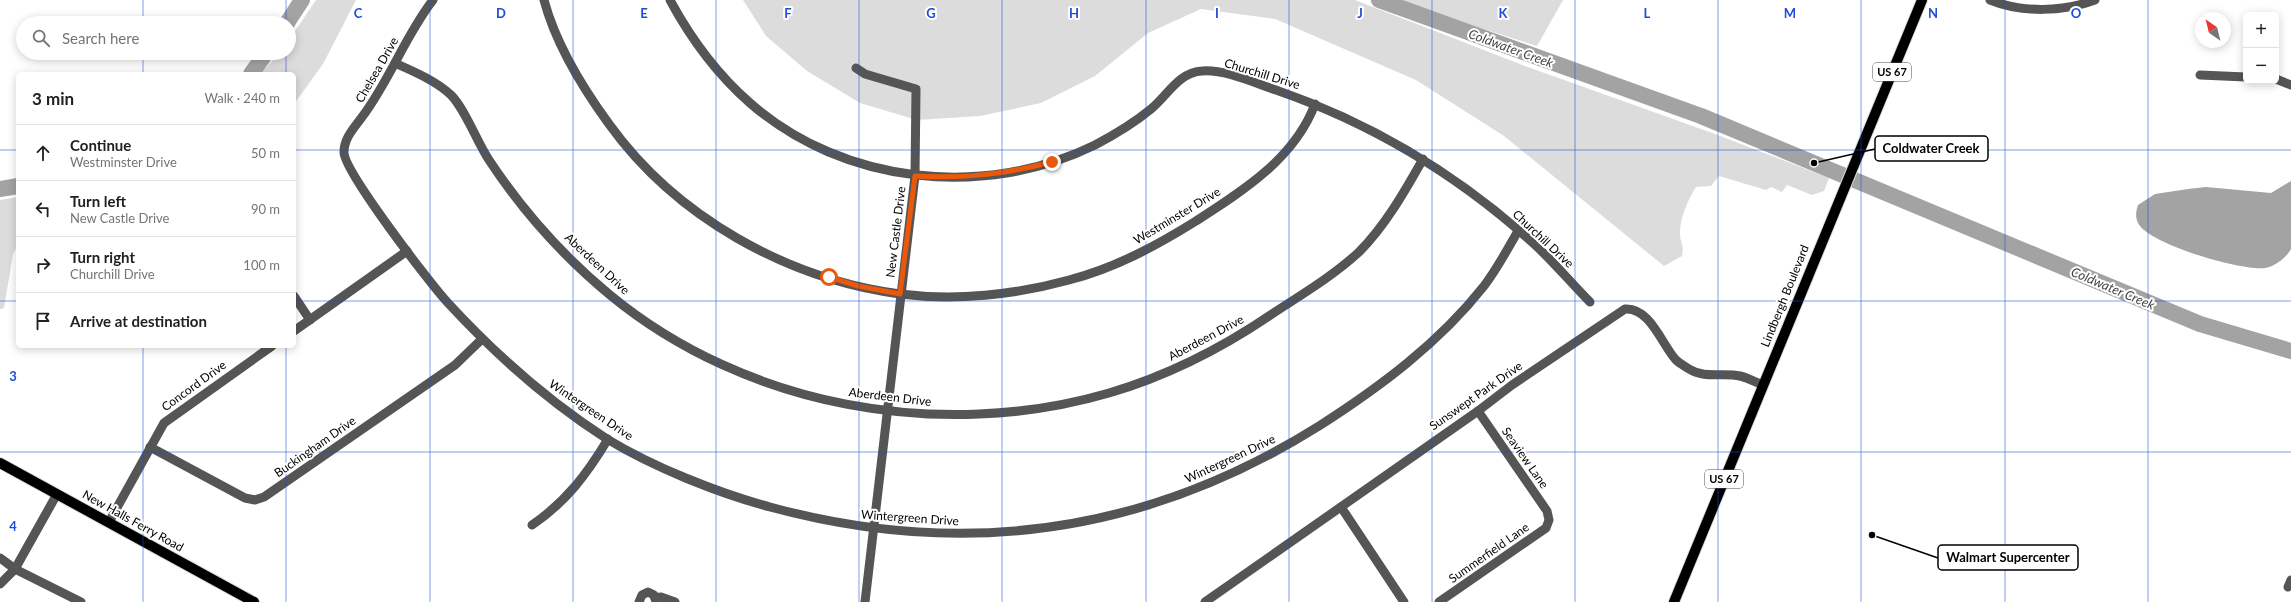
<!DOCTYPE html>
<html lang="en">
<head>
<meta charset="utf-8">
<style>
  body { margin:0; font-family:Lato,sans-serif; background:#f6f6f6; color:#202124 }
  .controls { position:absolute; right:12px; top:12px; display:grid; overflow:hidden; border-radius:6px; box-shadow:0 2px 10px #0003 }
  .controls button { width:36px; height:36px; display:grid; place-items:center; padding:0; border:0; border-bottom:1px solid #e0e0e0; background:#fff; color:#202124; font:20px sans-serif }
  .compass { position:absolute; left:2195px; top:12px; width:36px; height:36px; border-radius:50%; background:#fff; box-shadow:0 2px 10px #0003; rotate:325deg }
  .stop { position:absolute; width:12px; height:12px; margin:-9px; border:3px solid #ea580c; border-radius:50%; background:#fff }
  .stop.end { background:#ea580c; border-color:#fff; box-shadow:0 1px 4px #0008 }
  .list { margin:0; padding:0; list-style:none }
  h2 { display:flex; justify-content:space-between; align-items:center; height:52px; margin:0; padding:0 16px; font-size:17px }
  h2 small { font-size:13px; font-weight:400; color:#757577 }
  .list li { display:grid; grid-template-columns:26px 1fr auto; gap:12px; align-items:center; box-sizing:border-box; height:56px; padding:0 16px; border-top:1px solid #e0e0e0 }
  .list b { display:block; font-size:15px; white-space:nowrap }
  .list p { margin:0; font-size:13px; white-space:nowrap; color:#757577 }
  .list em { font-size:13px; font-style:normal; color:#757577 }
  .icon { flex:none; width:22px; height:22px; fill:none; stroke:currentColor; stroke-width:2; stroke-linecap:round; stroke-linejoin:round }
  .map { position:relative; flex:none; width:2291px; height:602px; overflow:hidden }
  .search { position:absolute; background:#fff; box-shadow:0 2px 10px #0003; left:16px; top:16px; width:280px; height:44px; display:flex; align-items:center; gap:10px; box-sizing:border-box; padding:0 14px; border-radius:22px; color:#757577; font-size:15px }
  .panel { position:absolute; background:#fff; box-shadow:0 2px 10px #0003; left:16px; top:72px; width:280px; height:276px; border-radius:6px }
  .map>svg:first-child { display:block }
  .green { fill:#dcdcdc }
  .water { fill:#a3a3a3 }
  .lines { fill:none; stroke-linecap:round; stroke-linejoin:round }
  .river { stroke:#a3a3a3; stroke-width:16 }
  .major-casing { stroke:#dbdbdb; stroke-width:12 }
  .minor { stroke:#555; stroke-width:9 }
  .major { stroke:#000; stroke-width:10 }
  .route { stroke:#ea580c; stroke-width:5 }
  .grid { fill:none; stroke:#1d4ed8; stroke-width:1; stroke-opacity:0.55 }
  .labels { text-anchor:middle; stroke-width:4; stroke-linejoin:round; paint-order:stroke }
  .shield { fill:#fff; stroke:#4c4c4c; stroke-width:1 }
  .shield-label { font-size:11px; font-weight:bold; fill:#000 }
  .street-label { font-size:12px; fill:#000; stroke:#fff }
  .water-label { font-size:13px; font-style:italic; fill:#444; stroke:#fff }
  .grid-label { font-size:13px; text-anchor:middle; font-weight:bold; fill:#1d4ed8; stroke:#fff; stroke-width:4; stroke-linejoin:round; paint-order:stroke }
  .leader { fill:none; stroke:#000; stroke-width:1.5 }
  .callout-dot { fill:#000; stroke:#fff; stroke-width:1.5 }
  .callout { fill:#fff; stroke:#000; stroke-width:1.5 }
  .callout-label { font-size:13px; text-anchor:middle; font-weight:bold; fill:#000 }
</style>
</head>
<body>
<div class="map">
<svg width="2291" height="602" viewBox="0 0 2291 602">
  <rect width="100%" height="100%" fill="#fff"/>
  <g class="green">
    <polygon points="316,0 356,0 323,64 294,104 294,74 260,74 280,53 289,53 289,40"/>
    <path d="M 743,0 L 1355,0 L 1525,66 L 1715,134 L 1829,178 L 1824,191 L 1812,195 L 1787,185 L 1782,192 L 1771,187 L 1766,190 L 1719,176 L 1711,186 L 1696,187 C 1688,199 1679,221 1680,235 C 1681,244 1684,245 1682,256 L 1664,266 L 1504,136 L 1416,80 L 1275,19 L 1201,9 L 1148,33 L 1095,76 L 1041,103 L 980,116 L 917,120 L 860,103 L 807,71 L 766,36 Z"/>
    <polygon points="1402,0 1563,0 1537,46 1433,13"/>
    <polygon points="18,197 18,244 13,254 4,308 0,309 0,200"/>
  </g>
  <path class="water" d="M 2291,181 L 2291,249 C 2287,257 2274,267 2265,268 C 2241,271 2148,244 2138,223 C 2135,217 2136,211 2138,205 L 2155,194 L 2188,189 L 2206,187 L 2271,193 Z"/>
  <g class="lines">
    <g class="river">
      <polyline points="1379,0 1701,116 2200,324 2291,351"/>
      <polyline points="287,23 302,0"/>
      <polyline points="251,74 266,53"/>
      <polyline points="0,189 18,186"/>
    </g>
    <defs>
      <g id="major">
        <polyline points="0,463 254,602"/>
        <polyline points="1674,602 1922,0"/>
      </g>
    </defs>
    <use href="#major" class="major-casing"/>
    <g class="minor">
      <path d="M 433,0 C 405,36 390,80 362,117 C 354,128 344,138 344,152 C 343,170 431,285 448,303 C 496,355 548,401 607,439 C 653,467 718,493 770,507 C 965,560 1148,533 1319,426 C 1380,387 1439,343 1484,286 C 1497,269 1507,250 1518,231"/>
      <path d="M 544,0 C 556,45 582,87 609,124 C 676,217 787,279 900,294 C 955,301 1015,295 1069,280 C 1115,268 1156,246 1196,221 C 1243,191 1295,158 1315,104"/>
      <path d="M 670,0 C 691,39 717,74 750,103 C 844,185 985,199 1095,145 C 1114,135 1134,123 1151,109 C 1167,96 1179,72 1202,71 C 1224,69 1255,83 1276,90 C 1371,123 1458,175 1533,243 C 1553,261 1571,283 1590,302"/>
      <path d="M 1990,0 C 2022,13 2063,12 2095,0"/>
      <path d="M 397,64 C 415,72 436,81 451,95 C 465,109 477,142 489,160 C 522,210 564,257 610,295 C 746,407 941,442 1109,393 C 1167,376 1222,348 1272,314 C 1301,295 1333,276 1359,252 C 1385,226 1405,191 1423,159"/>
      <polyline points="856,68 865,74 916,89 915,176 865,602"/>
      <polyline points="2200,75 2246,77"/>
      <polyline points="2276,79 2291,85"/>
      <polyline points="294,296 310,320"/>
      <polyline points="294,331 407,251"/>
      <polyline points="150,447 245,498 255,500 264,497 455,365 482,339"/>
      <polyline points="1341,507 1404,602"/>
      <polyline points="109,522 164,423 272,346"/>
      <path d="M 532,525 C 566,502 587,474 608,439"/>
      <polyline points="0,558 15,569 81,602"/>
      <polyline points="0,584 15,569 57,494"/>
      <polyline points="2288,587 2291,580"/>
      <polyline points="655,598 661,597 675,602"/>
      <polyline points="639,602 642,595 648,592 654,595 656,602"/>
      <path d="M 1205,602 L 1478,411 L 1512,385 L 1625,309 C 1650,307 1662,345 1676,360 C 1680,364 1685,366 1689,369 C 1705,379 1723,372 1740,376 C 1748,378 1755,382 1763,385"/>
      <polyline points="1439,602 1546,528 1549,520 1547,511 1478,411"/>
    </g>
    <use href="#major" class="major"/>
  </g>
  <g class="lines">
    <path class="route" d="M 829,277 L 858,286 L 900,294 L 915,176 C 964,179 1005,174 1052,162"/>
  </g>
  <path class="grid" d="M 143,0 L 143,23M 286,0 L 286,23M 430,0 L 430,602M 573,0 L 573,602M 716,0 L 716,602M 859,0 L 859,602M 1002,0 L 1002,602M 1146,0 L 1146,602M 1289,0 L 1289,602M 1432,0 L 1432,602M 1575,0 L 1575,602M 1718,0 L 1718,602M 1861,0 L 1861,602M 2005,0 L 2005,602M 2148,0 L 2148,602M 143,53 L 143,74M 286,53 L 286,74M 0,150 L 18,150M 294,150 L 2291,150M 0,301 L 18,301M 294,301 L 2291,301M 143,346 L 143,602M 286,346 L 286,602M 0,452 L 2291,452"/>
  <g class="labels">
    <g class="shield">
      <rect x="1873" y="63" width="38" height="18" rx="3"/>
      <rect x="1705" y="470" width="38" height="18" rx="3"/>
    </g>
    <g class="shield-label">
      <text x="1892" y="76">US 67</text>
      <text x="1724" y="483">US 67</text>
    </g>
    <g class="street-label">
      <text transform="translate(377 70) rotate(-60)" y="4">Chelsea Drive</text>
      <text transform="translate(1262 74) rotate(17)" y="4">Churchill Drive</text>
      <text transform="translate(1177 216) rotate(-31)" y="4">Westminster Drive</text>
      <text transform="translate(896 232) rotate(-83)" y="4">New Castle Drive</text>
      <text transform="translate(1543 239) rotate(43)" y="4">Churchill Drive</text>
      <text transform="translate(597 264) rotate(43)" y="4">Aberdeen Drive</text>
      <text transform="translate(1785 296) rotate(-68)" y="4">Lindbergh Boulevard</text>
      <text transform="translate(1206 338) rotate(-28)" y="4">Aberdeen Drive</text>
      <text transform="translate(194 386) rotate(-36)" y="4">Concord Drive</text>
      <text transform="translate(1476 396) rotate(-35)" y="4">Sunswept Park Drive</text>
      <text transform="translate(890 397) rotate(7)" y="4">Aberdeen Drive</text>
      <text transform="translate(591 410) rotate(34)" y="4">Wintergreen Drive</text>
      <text transform="translate(315 447) rotate(-35)" y="4">Buckingham Drive</text>
      <text transform="translate(1525 458) rotate(55)" y="4">Seaview Lane</text>
      <text transform="translate(1230 459) rotate(-25)" y="4">Wintergreen Drive</text>
      <text transform="translate(910 518) rotate(4)" y="4">Wintergreen Drive</text>
      <text transform="translate(133 521) rotate(29)" y="4">New Halls Ferry Road</text>
      <text transform="translate(1489 553) rotate(-35)" y="4">Summerfield Lane</text>
    </g>
    <g class="water-label">
      <text transform="translate(1511 48) rotate(20)" y="5">Coldwater Creek</text>
      <text transform="translate(2113 288) rotate(23)" y="5">Coldwater Creek</text>
    </g>
  </g>
  <g class="grid-label">
    <text x="358" y="18">C</text>
    <text x="501" y="18">D</text>
    <text x="644" y="18">E</text>
    <text x="788" y="18">F</text>
    <text x="931" y="18">G</text>
    <text x="1074" y="18">H</text>
    <text x="1217" y="18">I</text>
    <text x="1360" y="18">J</text>
    <text x="1503" y="18">K</text>
    <text x="1647" y="18">L</text>
    <text x="1790" y="18">M</text>
    <text x="1933" y="18">N</text>
    <text x="2076" y="18">O</text>
    <text x="13" y="381">3</text>
    <text x="13" y="531">4</text>
  </g>
  <path class="leader" d="M1814 163L1875 149M1872 535L1938 558"/>
  <g class="callout-dot">
    <circle cx="1814" cy="163" r="4"/>
    <circle cx="1872" cy="535" r="4"/>
  </g>
  <g class="callout">
    <rect x="1875" y="136" width="113" height="25" rx="4"/>
    <rect x="1938" y="545" width="140" height="25" rx="4"/>
  </g>
  <g class="callout-label">
    <text x="1931" y="153">Coldwater Creek</text>
    <text x="2008" y="562">Walmart Supercenter</text>
  </g>
</svg>
<div class="controls">
<button>+</button>
<button>−</button>
</div>
<svg class="compass" viewBox="-18 -18 36 36"><path d="M0-13l5 13h-10z" fill="#e53935"/><path d="M0 13l5-13h-10z" fill="#757577"/></svg>
<div class="stop" style="left:829px;top:277px"></div>
<div class="stop end" style="left:1052px;top:162px"></div>
<div class="search"><svg class="icon" aria-label="search" viewBox="0 0 24 24"><circle cx="10" cy="10" r="6"/><path d="M15 15l6 6"/></svg>Search here</div>
<section class="panel">
<h2>3 min<small>Walk · 240 m</small></h2>
<ul class="list">
<li><svg class="icon" aria-label="ahead" viewBox="0 0 24 24"><path d="M12 20V5M6 11l6-6 6 6"/></svg><div><b>Continue</b><p>Westminster Drive</p></div><em>50 m</em></li>
<li><svg class="icon" aria-label="left" viewBox="0 0 24 24"><path d="M17 20v-9H6M10 6l-5 5 5 5"/></svg><div><b>Turn left</b><p>New Castle Drive</p></div><em>90 m</em></li>
<li><svg class="icon" aria-label="right" viewBox="0 0 24 24"><path d="M7 20v-9h11M14 6l5 5-5 5"/></svg><div><b>Turn right</b><p>Churchill Drive</p></div><em>100 m</em></li>
<li><svg class="icon" aria-label="arrive" viewBox="0 0 24 24"><path d="M6 21V4h12l-3 4 3 4H6"/></svg><div><b>Arrive at destination</b></div></li>
</ul>
</section>
</div>
</body>
</html>
